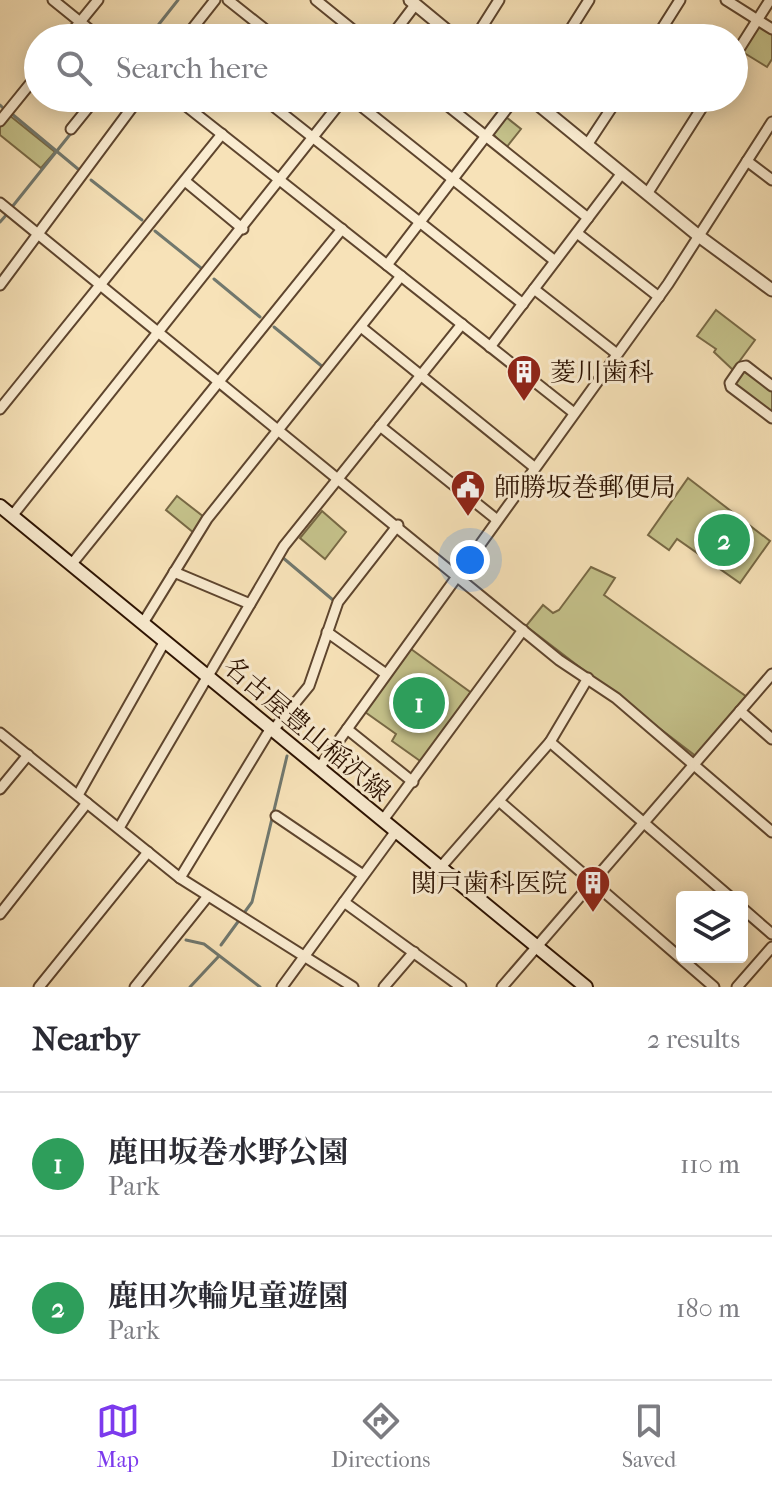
<!DOCTYPE html>
<html lang="en">
<head>
<meta charset="utf-8">
<style>
  body { margin:0; font-family:"IM FELL French Canon","Noto Serif JP",serif; background:#f2f2f3; color:#2b2b33 }
  .controls { position:absolute; right:24px; bottom:24px; display:grid; overflow:hidden; border-radius:8px; box-shadow:0 4px 20px #0003 }
  .controls button { width:72px; height:72px; display:grid; place-items:center; padding:0; border:0; border-bottom:2px solid #e1e1e2; background:#fff; color:#2b2b33; font:40px sans-serif }
  .you { position:absolute; left:470px; top:560px; width:28px; height:28px; margin:-20px; border:6px solid #fff; border-radius:50%; background:#1a73e8; box-shadow:0 0 0 12px #1a73e833 }
  .badge { display:grid; place-items:center; width:52px; height:52px; border-radius:50%; background:#7c3aed; color:#fff; font-size:26px; font-weight:700 }
  .pin { position:absolute; translate:-50% -50%; border:4px solid #fff; box-shadow:0 2px 8px #0006 }
  .list { margin:0; padding:0; list-style:none }
  h2 { display:flex; justify-content:space-between; align-items:center; height:104px; margin:0; padding:0 32px; font-size:34px }
  h2 small { font-size:26px; font-weight:400; color:#7c7c81 }
  .list li { display:grid; grid-template-columns:52px 1fr auto; gap:24px; align-items:center; box-sizing:border-box; height:144px; padding:0 32px; border-top:2px solid #e1e1e2 }
  .list b { display:block; font-size:30px; white-space:nowrap }
  .list p { margin:0; font-size:26px; white-space:nowrap; color:#7c7c81 }
  .list em { font-size:26px; font-style:normal; color:#7c7c81 }
  .icon { flex:none; width:44px; height:44px; fill:none; stroke:currentColor; stroke-width:2; stroke-linecap:round; stroke-linejoin:round }
  .map { position:relative; flex:none; width:772px; height:987px; overflow:hidden }
  .search { position:absolute; background:#fff; box-shadow:0 4px 20px #0003; left:24px; right:24px; top:24px; height:88px; display:flex; align-items:center; gap:20px; box-sizing:border-box; padding:0 28px; border-radius:44px; color:#7c7c81; font-size:30px }
  .sheet { height:392px; background:#fff }
  nav { display:flex; justify-content:space-around; align-items:center; box-sizing:border-box; height:112px; border-top:2px solid #e1e1e2; background:#fff; font-size:22px; color:#7c7c81 }
  nav a { display:grid; justify-items:center; gap:4px }
  nav .on { color:#7c3aed }
  .map>svg:first-child { display:block }
  .green { fill:#c4c18a; stroke:#786945; stroke-width:2 }
  .lines { fill:none; stroke-linecap:round; stroke-linejoin:round }
  .stream { stroke:#71786e; stroke-width:3 }
  .minor-casing { stroke:#5e452e; stroke-width:13 }
  .tertiary-casing { stroke:#5e452e; stroke-width:15 }
  .secondary-casing { stroke:#2b1100; stroke-width:16 }
  .minor { stroke:#faecd1; stroke-width:9 }
  .tertiary { stroke:#faecd1; stroke-width:11 }
  .secondary { stroke:#faecd1; stroke-width:12 }
  .labels { text-anchor:middle; stroke-width:6; stroke-linejoin:round; paint-order:stroke }
  .poi-label { font-size:26px; fill:#2b1100; stroke:#faecd1; text-anchor:start }
  .street-label { font-size:26px; fill:#2b1100; stroke:#faecd1 }
</style>
</head>
<body>
<div class="map">
<svg width="772" height="987" viewBox="0 0 772 987">
  <rect width="100%" height="100%" fill="#f7e2b8"/>
  <filter id="stains"><feTurbulence type="fractalNoise" baseFrequency=".0025" numOctaves="4"/><feColorMatrix values="0 0 0 0 .2 0 0 0 0 .09 0 0 0 0 .02 0 0 0 .5 -.17"/></filter>
  <radialGradient id="worn" r=".72"><stop offset=".6" stop-color="#630" stop-opacity="0"/><stop offset="1" stop-color="#630" stop-opacity=".3"/></radialGradient>
  <g class="green">
    <polygon points="763,26 772,32 772,59 767,67 741,51 756,27"/>
    <polygon points="9,115 55,152 41,168 0,135 0,126"/>
    <polygon points="506,117 521,129 506,148 493,134"/>
    <polygon points="716,310 755,340 733,370 714,352 716,349 697,336"/>
    <polygon points="742,370 772,390 772,412 735,385"/>
    <polygon points="688,478 770,541 740,583 677,539 669,550 648,535"/>
    <polygon points="177,496 204,517 194,533 166,510"/>
    <polygon points="322,511 346,532 325,559 300,538"/>
    <polygon points="591,567 615,578 604,595 747,697 697,757 526,626 543,605 553,613 559,610"/>
    <polygon points="411,649 473,694 423,763 392,741 396,734 365,712"/>
  </g>
  <g class="lines">
    <g class="stream">
      <polyline points="148,38 178,0"/>
      <polyline points="0,105 3,108"/>
      <polyline points="12,114 78,169"/>
      <polyline points="91,180 142,220"/>
      <polyline points="12,207 72,132"/>
      <polyline points="0,222 8,213"/>
      <polyline points="155,231 201,268"/>
      <polyline points="214,279 260,317"/>
      <polyline points="274,327 324,368"/>
      <polyline points="282,557 333,600"/>
      <polyline points="294,731 297,720"/>
      <polyline points="244,913 252,902 287,756"/>
      <polyline points="186,940 204,944 260,987"/>
      <polyline points="221,945 240,919"/>
      <polyline points="190,987 219,956"/>
    </g>
    <defs>
      <g id="minor">
        <polyline points="53,0 100,38"/>
        <polyline points="228,0 276,38"/>
        <polyline points="316,0 363,38"/>
        <polyline points="726,0 772,29"/>
        <polyline points="67,38 98,0"/>
        <polyline points="185,38 215,0"/>
        <polyline points="390,38 415,5"/>
        <polyline points="475,38 499,0"/>
        <polyline points="565,38 589,0"/>
        <polyline points="656,38 680,0"/>
        <polyline points="734,57 770,0"/>
        <polyline points="176,98 574,413"/>
        <polyline points="263,98 523,304"/>
        <polyline points="351,98 555,261"/>
        <polyline points="438,98 588,218"/>
        <polyline points="0,121 38,74"/>
        <polyline points="71,129 96,98"/>
        <polyline points="587,145 618,98"/>
        <polyline points="747,161 772,180"/>
        <polyline points="185,181 243,229"/>
        <polyline points="647,194 708,98"/>
        <polyline points="0,203 559,660 616,698 772,832"/>
        <polyline points="577,233 659,297"/>
        <polyline points="387,265 515,98"/>
        <polyline points="0,285 139,98"/>
        <polyline points="534,289 617,354"/>
        <polyline points="361,327 534,467"/>
        <polyline points="490,347 622,173"/>
        <polyline points="772,386 746,366 741,367 730,383 731,387 772,418"/>
        <polyline points="0,409 222,134"/>
        <polyline points="380,426 496,519"/>
        <polyline points="12,516 344,98"/>
        <polyline points="71,565 342,229"/>
        <polyline points="174,572 250,604"/>
        <polyline points="143,623 207,519 401,276"/>
        <polyline points="327,632 386,674"/>
        <polyline points="740,711 772,739"/>
        <polyline points="347,729 413,782"/>
        <polyline points="273,730 309,686 338,602 398,525"/>
        <polyline points="0,733 180,878 353,987"/>
        <polyline points="550,742 730,897"/>
        <polyline points="319,768 668,284 772,122"/>
        <polyline points="0,789 28,755"/>
        <polyline points="78,795 165,641"/>
        <polyline points="499,801 714,987"/>
        <polyline points="276,816 363,875"/>
        <polyline points="383,820 523,630"/>
        <polyline points="119,828 284,546 462,324"/>
        <polyline points="396,831 344,902 461,987"/>
        <polyline points="440,868 550,742 588,678"/>
        <polyline points="180,878 271,728"/>
        <polyline points="742,908 772,934"/>
        <polyline points="0,914 87,803"/>
        <polyline points="39,987 148,852"/>
        <polyline points="135,987 208,896"/>
        <polyline points="282,987 344,902"/>
        <polyline points="384,987 414,952"/>
        <polyline points="502,987 772,674"/>
        <polyline points="737,987 772,947"/>
      </g>
      <g id="tertiary">
        <polyline points="410,0 456,38"/>
        <polyline points="530,98 700,237 772,290"/>
      </g>
      <polyline id="secondary" points="0,506 586,987"/>
    </defs>
    <use href="#minor" class="minor-casing"/>
    <use href="#tertiary" class="tertiary-casing"/>
    <use href="#secondary" class="secondary-casing"/>
    <use href="#minor" class="minor"/>
    <use href="#tertiary" class="tertiary"/>
    <use href="#secondary" class="secondary"/>
  </g>
  <defs>
    <symbol id="building-pin" viewBox="-11 -11 22 30"><path d="M0 17L-7.5 6A9.5 9.5 0 1 1 7.5 6Z" fill="#8f2418" stroke="#faecd1"/><path d="M-4-6H4V6H1V3H-1V6H-4ZM-2.5-4.3h1.7v1.8h-1.7ZM.8-4.3h1.7v1.8H.8ZM-2.5-1h1.7V.8h-1.7ZM.8-1h1.7V.8H.8Z" fill="#fff"/></symbol>
    <symbol id="civic-pin" viewBox="-11 -11 22 30"><path d="M0 17L-7.5 6A9.5 9.5 0 1 1 7.5 6Z" fill="#8f2418" stroke="#faecd1"/><path d="M-.6-6.5H3V-4.5H.6V-3L4-1V1h2V6H-6V1h2V-1L-.6-3ZM-1.2 2.5V6h2.4V2.5Z" fill="#fff"/></symbol>
  </defs>
  <g fill-rule="evenodd">
    <use href="#building-pin" x="504" y="352" width="40" height="54"/>
    <use href="#civic-pin" x="448" y="467" width="40" height="54"/>
    <use href="#building-pin" x="573" y="863" width="40" height="54"/>
  </g>
  <g class="labels">
    <g class="poi-label">
      <text x="550" y="381">菱川歯科</text>
      <text x="494" y="496">師勝坂巻郵便局</text>
      <text x="567" y="892" text-anchor="end">関戸歯科医院</text>
    </g>
    <g class="street-label">
      <text transform="translate(307 729) rotate(40)" y="9">名古屋豊山稲沢線</text>
    </g>
  </g>
  <rect width="100%" height="100%" filter="url(#stains)"/>
  <rect width="100%" height="100%" fill="url(#worn)"/>
</svg>
<div class="controls">
<button><svg class="icon" aria-label="layers" viewBox="0 0 24 24"><path d="M12 4l9 5-9 5-9-5zM3 14l9 5 9-5"/></svg></button>
</div>
<div class="you"></div>
<div class="pin badge" style="left:419px;top:703px;background:#2e9e5b">1</div>
<div class="pin badge" style="left:724px;top:540px;background:#2e9e5b">2</div>
<div class="search"><svg class="icon" aria-label="search" viewBox="0 0 24 24"><circle cx="10" cy="10" r="6"/><path d="M15 15l6 6"/></svg>Search here</div>
</div>
<section class="sheet">
<h2>Nearby<small>2 results</small></h2>
<ul class="list">
<li><span class="badge" style="background:#2e9e5b">1</span><div><b>鹿田坂巻水野公園</b><p>Park</p></div><em>110 m</em></li>
<li><span class="badge" style="background:#2e9e5b">2</span><div><b>鹿田次輪児童遊園</b><p>Park</p></div><em>180 m</em></li>
</ul>
</section>
<nav>
<a class="on"><svg class="icon" aria-label="map" viewBox="0 0 24 24"><path d="M3 6l6-2 6 2 6-2v14l-6 2-6-2-6 2zM9 4v14M15 6v14"/></svg>Map</a>
<a><svg class="icon" aria-label="directions" viewBox="0 0 24 24"><path d="M12 3l9 9-9 9-9-9zM9 14v-3h6M13 9l2 2-2 2"/></svg>Directions</a>
<a><svg class="icon" aria-label="saved" viewBox="0 0 24 24"><path d="M7 4h10v16l-5-4-5 4z"/></svg>Saved</a>
</nav>
</body>
</html>
